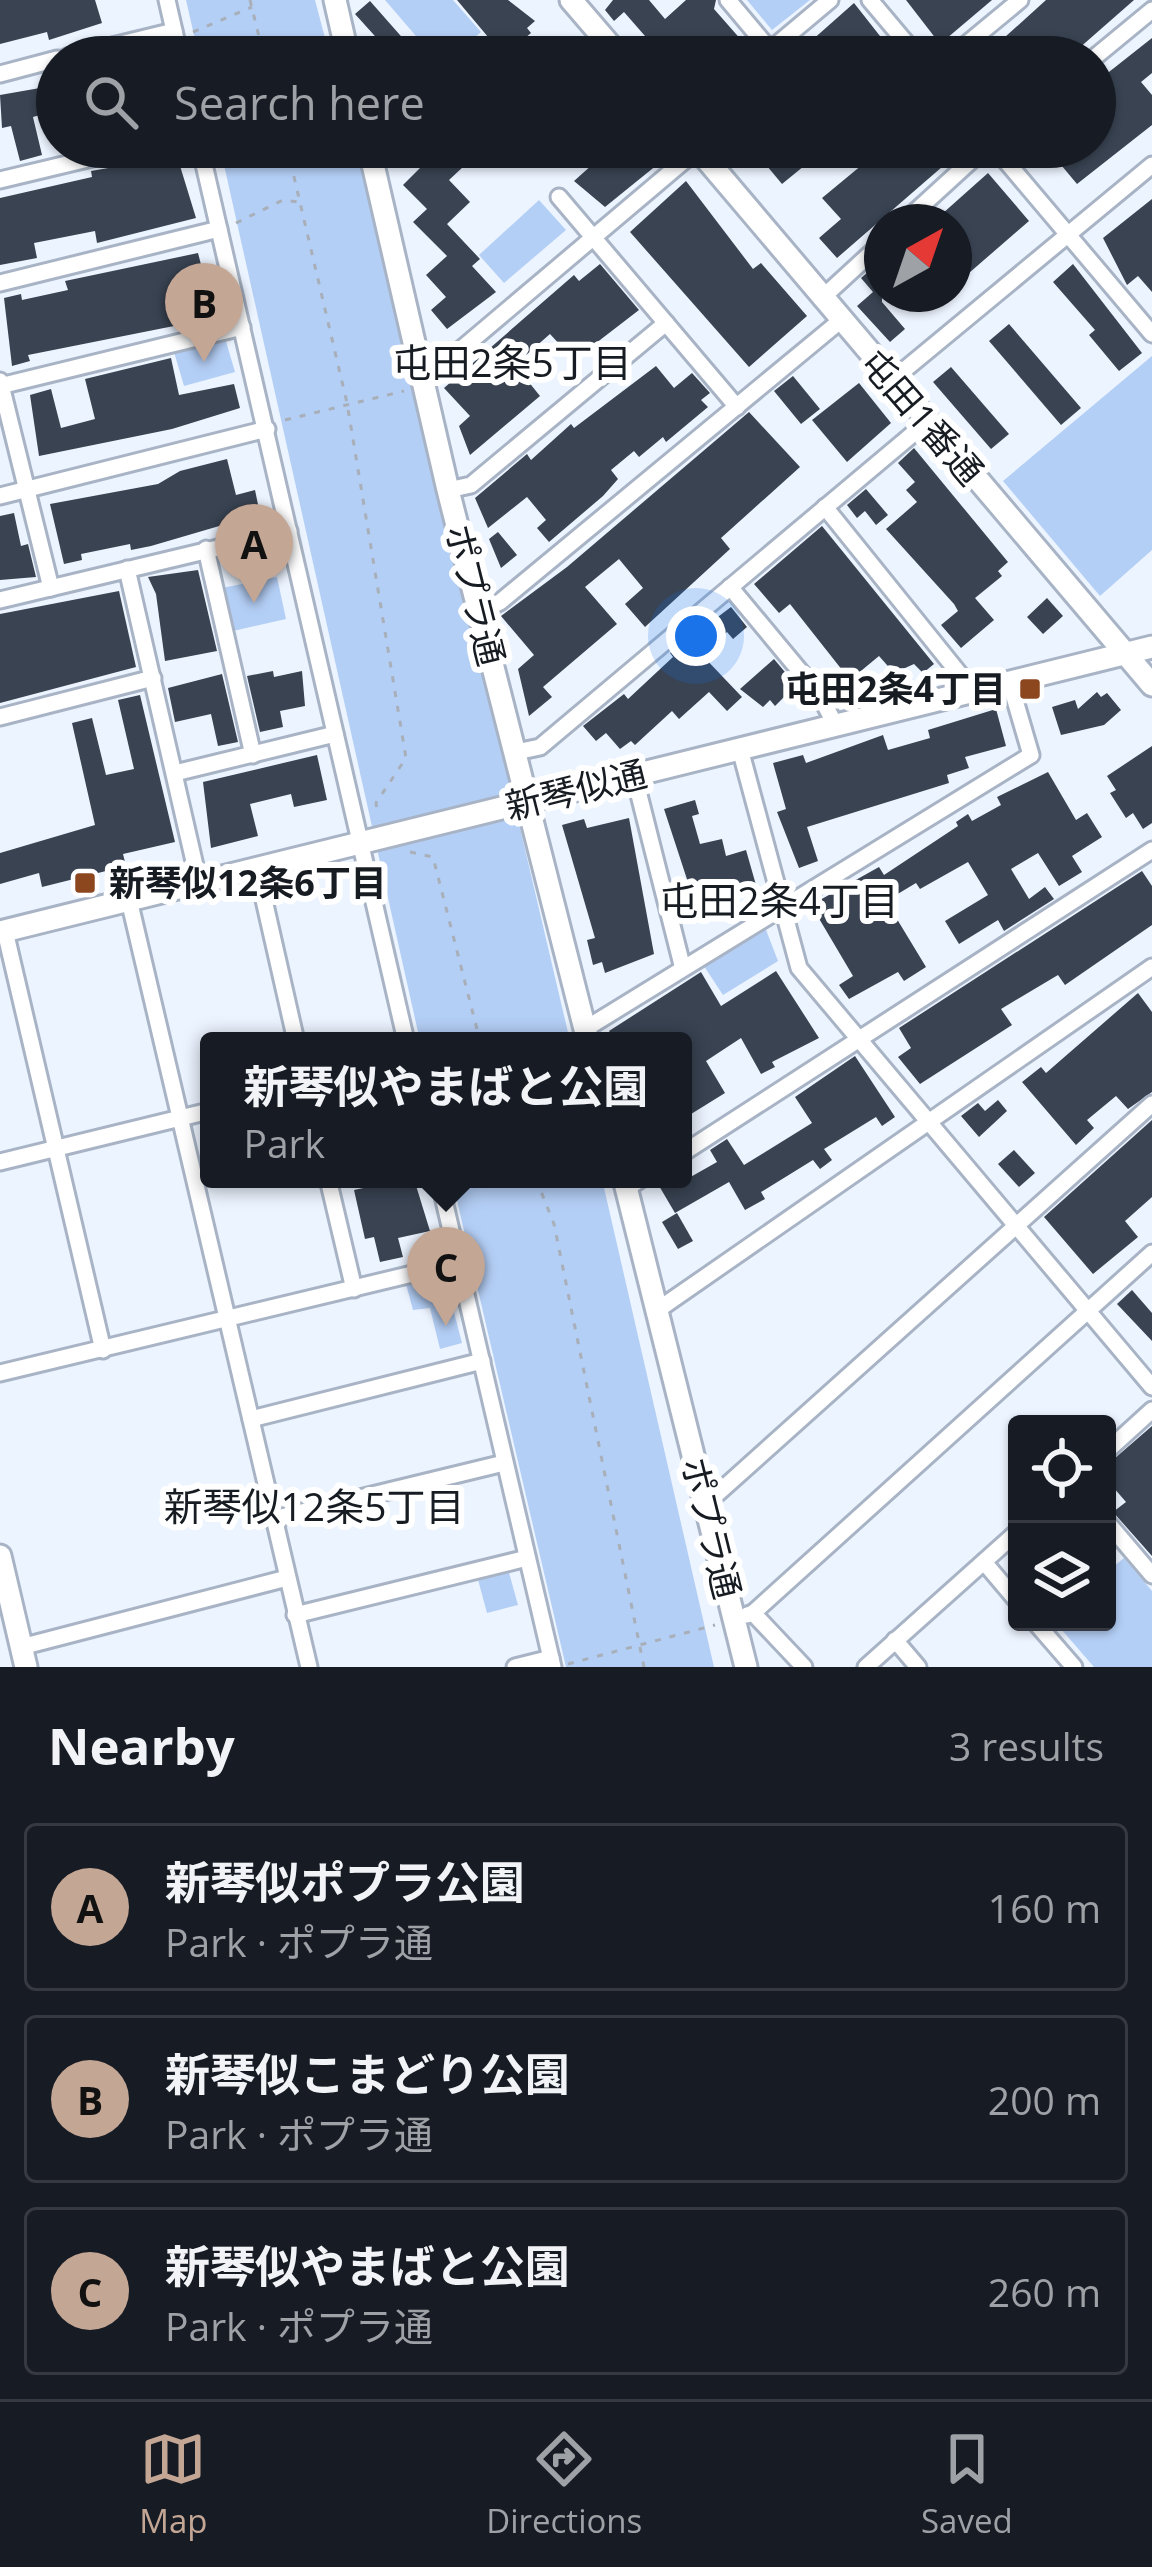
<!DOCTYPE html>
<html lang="en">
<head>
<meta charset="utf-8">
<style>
  body { margin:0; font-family:"Open Sans","Noto Sans JP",sans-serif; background:#242831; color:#f1f3f6 }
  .controls { position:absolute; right:36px; bottom:36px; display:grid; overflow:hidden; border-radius:12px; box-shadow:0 3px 9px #0004 }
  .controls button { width:108px; height:108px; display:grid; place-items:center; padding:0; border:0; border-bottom:3px solid #363941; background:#171b24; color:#f1f3f6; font:60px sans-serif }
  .compass { position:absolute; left:864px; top:204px; width:108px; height:108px; border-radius:50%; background:#171b24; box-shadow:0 3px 9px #0004; rotate:40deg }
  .you { position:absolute; left:696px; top:636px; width:42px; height:42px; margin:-30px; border:9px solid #fff; border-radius:50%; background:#1a73e8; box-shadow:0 0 0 18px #1a73e833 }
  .badge { display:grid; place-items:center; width:78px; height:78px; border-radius:50%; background:#c4a695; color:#111; font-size:39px; font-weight:700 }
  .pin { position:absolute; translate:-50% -99px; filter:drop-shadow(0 3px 6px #0008) }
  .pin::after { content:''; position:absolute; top:63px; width:42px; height:36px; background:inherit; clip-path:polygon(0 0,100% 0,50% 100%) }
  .popup { position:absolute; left:200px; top:1032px; width:492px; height:156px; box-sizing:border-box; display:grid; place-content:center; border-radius:12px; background:#171b24; filter:drop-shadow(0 3px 9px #0005); font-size:39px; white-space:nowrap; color:#9ea1a6 }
  .popup b { font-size:45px; color:#f1f3f6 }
  .popup::after { content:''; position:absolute; left:50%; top:100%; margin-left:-24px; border:24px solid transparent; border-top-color:#171b24 }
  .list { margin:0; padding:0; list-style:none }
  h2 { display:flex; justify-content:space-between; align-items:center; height:156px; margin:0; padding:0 48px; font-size:51px }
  h2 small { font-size:39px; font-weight:400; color:#9ea1a6 }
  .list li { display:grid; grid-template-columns:78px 1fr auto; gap:36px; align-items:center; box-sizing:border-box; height:168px; margin:0 24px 24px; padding:0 24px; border:3px solid #363941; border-radius:12px }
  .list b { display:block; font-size:45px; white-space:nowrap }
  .list p { margin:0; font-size:39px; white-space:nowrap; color:#9ea1a6 }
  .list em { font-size:39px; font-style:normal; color:#9ea1a6 }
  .icon { flex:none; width:66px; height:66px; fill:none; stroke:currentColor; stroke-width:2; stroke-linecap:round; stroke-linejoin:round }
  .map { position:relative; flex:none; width:1152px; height:1667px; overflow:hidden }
  .search { position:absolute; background:#171b24; box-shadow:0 3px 9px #0004; left:36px; right:36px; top:36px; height:132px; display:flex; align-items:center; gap:30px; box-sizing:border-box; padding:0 42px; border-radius:66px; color:#9ea1a6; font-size:45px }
  .sheet { height:732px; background:#171b24 }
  nav { display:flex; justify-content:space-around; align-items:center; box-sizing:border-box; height:168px; border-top:3px solid #363941; background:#171b24; font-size:33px; color:#9ea1a6 }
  nav a { display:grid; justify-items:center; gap:6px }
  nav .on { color:#c4a695 }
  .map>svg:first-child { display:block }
  .green { fill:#b4cff6 }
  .building { fill:#394352 }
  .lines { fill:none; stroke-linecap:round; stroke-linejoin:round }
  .street-casing { stroke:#a8b4c5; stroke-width:21 }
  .secondary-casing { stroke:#a8b4c5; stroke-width:27 }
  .path { stroke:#a8afb9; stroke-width:3; stroke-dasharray:6 9; stroke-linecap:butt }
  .street { stroke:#fff; stroke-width:15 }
  .secondary { stroke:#fff; stroke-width:21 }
  .poi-dot { fill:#8d471f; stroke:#fff; stroke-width:4.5 }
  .labels { text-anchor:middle; stroke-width:12; stroke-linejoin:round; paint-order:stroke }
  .street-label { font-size:36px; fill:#171b22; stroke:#fff }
  .poi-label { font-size:36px; font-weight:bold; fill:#171b22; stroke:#fff; text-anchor:end }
  .neighbourhood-label { font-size:39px; fill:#171b22; stroke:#fff }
</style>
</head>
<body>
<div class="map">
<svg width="1152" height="1667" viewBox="0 0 1152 1667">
  <rect width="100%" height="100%" fill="#ecf4ff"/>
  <g class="green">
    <polygon points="186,0 315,0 330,57 199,57"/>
    <polygon points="385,0 453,0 481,32 452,57 434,57"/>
    <polygon points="747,0 810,0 772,30"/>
    <polygon points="220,147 355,147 395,295 570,1041 420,1041"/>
    <polygon points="539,200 566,230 504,283 479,255"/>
    <polygon points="225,338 235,372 184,386 174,352"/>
    <polygon points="1152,356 1152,550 1100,596 1003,481"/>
    <polygon points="277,577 286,619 233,631 222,588"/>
    <polygon points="763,922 778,961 723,995 700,960"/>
    <polygon points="452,1179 602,1179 714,1667 566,1667"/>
    <polygon points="444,1274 462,1343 440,1349 430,1308 413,1310 406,1284"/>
    <polygon points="1124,1558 1152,1591 1152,1667 1094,1667 1055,1622 1107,1622 1107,1572"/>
    <polygon points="508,1569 518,1605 487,1613 477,1576"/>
  </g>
  <g class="building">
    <polygon points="0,0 95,0 102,23 49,40 47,32 0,44"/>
    <polygon points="457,0 508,0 535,21 527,28 531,33 504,56"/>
    <polygon points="613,0 649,0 665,19 686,0 716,0 714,9 743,42 726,57 641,57 633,47 645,36 624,12 614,21 605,10"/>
    <polygon points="906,0 992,0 940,44"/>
    <polygon points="1046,0 1134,0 1069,57 983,57"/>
    <polygon points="370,1 407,43 392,57 370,57 383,45 355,14"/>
    <polygon points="854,3 891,50 883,57 849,57 840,46 827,57 793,57"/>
    <polygon points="1152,38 1152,73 1141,82 1152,95 1152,125 1077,184 1046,147 1095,147 1095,83"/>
    <polygon points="57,85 57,110 33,117 42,155 20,161 11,126 2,128 0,95"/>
    <polygon points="403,147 445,147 464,166 449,180 470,202 447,224 480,259 472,266 496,292 447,329 431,310 446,297 426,275 447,256 413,222 427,209 403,185 421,167"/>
    <polygon points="612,147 660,147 668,156 605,207 574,181"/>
    <polygon points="777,147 788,147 804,166 782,184 762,160"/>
    <polygon points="868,147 908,147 917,157 929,147 965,147 837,258 819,238 841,219 822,198 874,155"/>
    <polygon points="177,156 196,218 97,243 95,231 34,243 37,258 0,265 0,198 92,177 91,171"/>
    <polygon points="988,173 1029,221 954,286 954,222 933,222"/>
    <polygon points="686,181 753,269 761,263 807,316 749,367 630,232"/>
    <polygon points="1152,199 1152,292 1138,276 1127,285 1103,238"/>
    <polygon points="198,253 212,307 173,319 174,326 28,355 30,361 12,366 4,298 21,294 22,300 68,290 65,281"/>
    <polygon points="600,264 639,310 574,360 550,334 526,355 515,365 540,396 470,455 459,426 470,416 444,388 574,275 579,281"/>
    <polygon points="1073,264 1142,353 1119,371 1089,335 1095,330 1053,282"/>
    <polygon points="874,267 882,276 882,302 905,329 890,342 857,306 873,292 861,278"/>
    <polygon points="1009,324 1081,408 1061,425 989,341"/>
    <polygon points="171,358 179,395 234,384 240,408 172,429 39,456 30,395 51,389 61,428 95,419 85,379"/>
    <polygon points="656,366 674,388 692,373 710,393 701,400 708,407 666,442 663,437 639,457 634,451 611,470 618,479 603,496 549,542 537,528 546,520 527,497 488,528 475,498 527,454 531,460 571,424 574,428"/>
    <polygon points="951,367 1009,434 991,449 933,382"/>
    <polygon points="793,376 820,409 801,424 774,391"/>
    <polygon points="859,383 891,423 847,462 812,420"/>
    <polygon points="749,412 800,467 721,538 730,549 645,627 625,604 643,588 619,559 585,587 617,624 543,687 552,697 529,716 518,669 534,655 501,616 567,567"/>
    <polygon points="914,448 1008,562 998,571 1002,576 975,598 994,620 961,648 941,625 958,611 954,604 886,529 917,502 906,490 915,482 898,463"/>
    <polygon points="227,459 236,495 255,490 260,514 151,546 131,550 130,544 81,554 82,560 64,564 50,504 158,484 180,471"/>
    <polygon points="866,489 888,515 876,525 865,511 857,518 847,505"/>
    <polygon points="14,513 21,546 28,544 36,577 0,580 0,516"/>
    <polygon points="822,526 934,664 923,673 914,664 894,673 879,656 850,680 790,604 779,613 754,584"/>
    <polygon points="498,532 517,555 501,568 489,539"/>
    <polygon points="277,550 281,569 234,573 231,558"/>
    <polygon points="198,570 217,651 165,661 156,594 148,577"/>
    <polygon points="119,591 136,667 0,703 0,614"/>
    <polygon points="1047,598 1063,616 1043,634 1027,617"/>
    <polygon points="731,607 747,627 733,639 727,632 701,654 742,697 727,711 709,692 679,719 672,711 635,745 631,741 620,749 606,733 596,741 583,726 624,694 628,699 673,657 670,653"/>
    <polygon points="774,659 800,690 787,701 784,697 775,706 770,700 763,707 740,689"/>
    <polygon points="273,671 274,677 302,671 305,706 280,711 283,727 260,732 247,676"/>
    <polygon points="222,674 238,742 218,746 211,714 175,722 168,688"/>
    <polygon points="1097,692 1101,697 1107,693 1121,710 1104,725 1061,735 1052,707 1075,700 1078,709"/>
    <polygon points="140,695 175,842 123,854 126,866 42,887 39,873 0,884 0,853 95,825 72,723 92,718 106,775 134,769 118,700"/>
    <polygon points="996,709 1006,746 965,757 969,768 947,775 949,783 807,827 818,861 799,868 777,812 786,809 773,763 803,755 806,763 883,735 888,750 930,738 928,730"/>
    <polygon points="1152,746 1152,823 1143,829 1133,813 1126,818 1110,793 1116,790 1107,776"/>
    <polygon points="317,755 327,800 294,807 291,794 250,804 258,836 211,848 203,782"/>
    <polygon points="1048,772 1076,820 1087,813 1102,837 1072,856 1082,872 1059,886 1038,853 1011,869 1029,899 1045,887 1054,899 1004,931 998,920 959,944 945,921 988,895 968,862 920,889 916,883 886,901 926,967 904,981 898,972 849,999 839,985 853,976 811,905 879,867 884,875 958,826 956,822 968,814 972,821 1001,805 997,797"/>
    <polygon points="695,800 699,814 692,816 700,844 722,839 726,856 746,850 758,892 718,904 720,913 700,919 664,809"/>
    <polygon points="629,818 654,954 605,973 602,962 593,965 587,940 595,938 562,825 584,819 587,828"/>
    <polygon points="1142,871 1152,886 1152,925 1065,985 1058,975 1001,1009 1012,1025 920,1084 898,1057 911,1048 899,1028"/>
    <polygon points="776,971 819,1038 772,1062 775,1067 761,1074 741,1038 706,1061 725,1093 683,1119 683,1041 615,1041 609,1031 701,972 721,1006"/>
    <polygon points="1138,993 1152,1012 1152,1092 1128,1109 1116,1096 1087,1120 1094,1128 1076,1145 1022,1082 1041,1067 1046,1073"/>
    <polygon points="855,1056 895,1117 882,1126 876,1117 824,1149 832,1160 820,1169 813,1160 761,1192 765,1199 745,1210 729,1182 675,1213 655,1179 687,1179 717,1162 710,1150 727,1139 744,1165 812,1123 795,1097"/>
    <polygon points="998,1100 1007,1111 979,1137 961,1116 978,1103 985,1111"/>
    <polygon points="1152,1120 1152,1197 1125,1221 1138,1237 1093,1274 1044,1217"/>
    <polygon points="1014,1150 1035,1173 1019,1187 998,1164"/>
    <polygon points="366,1179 414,1179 430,1231 398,1238 403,1257 380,1262 374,1237 365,1239 354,1190 368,1187"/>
    <polygon points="677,1213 693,1241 678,1249 662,1222"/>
    <polygon points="1132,1290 1152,1313 1152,1341 1117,1304"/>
    <polygon points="1152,1426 1152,1556 1113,1512 1126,1502 1107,1480 1107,1465"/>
  </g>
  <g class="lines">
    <defs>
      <g id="street">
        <polyline points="167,0 180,57"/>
        <polyline points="728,0 770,50"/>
        <polyline points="870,0 918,57"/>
        <polyline points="67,57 174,31"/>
        <polyline points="762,57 830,0"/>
        <polyline points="951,57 1020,0"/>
        <polyline points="1095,57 1152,10"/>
        <polyline points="0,74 57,59"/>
        <polyline points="200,147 406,1041"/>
        <polyline points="994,147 1152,334"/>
        <polyline points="0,180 138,147"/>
        <polyline points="559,197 737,407"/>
        <polyline points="904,222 986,147"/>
        <polyline points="0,283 219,229"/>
        <polyline points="821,299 882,243"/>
        <polyline points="422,375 446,362 698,149"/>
        <polyline points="0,381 51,588"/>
        <polyline points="891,381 1152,165"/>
        <polyline points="0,386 242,327"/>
        <polyline points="448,490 471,485 666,323"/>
        <polyline points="0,496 267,429"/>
        <polyline points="825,507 974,692"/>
        <polyline points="206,549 253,755"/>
        <polyline points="127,569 199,883"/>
        <polyline points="730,587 819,694 836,726"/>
        <polyline points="0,600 289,531"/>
        <polyline points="479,612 500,602 840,321"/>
        <polyline points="0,717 153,678"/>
        <polyline points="740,749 799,968 1152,1387"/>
        <polyline points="516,752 540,747 927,422"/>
        <polyline points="175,773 335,734"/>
        <polyline points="634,775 682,965"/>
        <polyline points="257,869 296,1041"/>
        <polyline points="129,900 309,1667"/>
        <polyline points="5,931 103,1350"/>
        <polyline points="585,1029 1031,755 1010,683"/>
        <polyline points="683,1153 1152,850"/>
        <polyline points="0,1162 209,1111"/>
        <polyline points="328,1179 354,1289"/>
        <polyline points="439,1179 553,1667"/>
        <polyline points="626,1189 641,1179"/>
        <polyline points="659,1309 1152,967"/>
        <polyline points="0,1373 458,1263"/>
        <polyline points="251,1419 482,1361"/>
        <polyline points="1107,1451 1152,1410"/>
        <polyline points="702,1495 717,1494 1152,1104"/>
        <polyline points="273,1519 504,1463"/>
        <polyline points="1107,1522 1152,1575"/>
        <polyline points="984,1562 1017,1601"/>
        <polyline points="753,1613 1152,1253"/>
        <polyline points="295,1615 527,1558"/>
        <polyline points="747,1615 753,1613 804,1667"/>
        <polyline points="1035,1622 1074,1667"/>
        <polyline points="895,1640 918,1667"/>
        <polyline points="21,1647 287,1578"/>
        <polyline points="515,1667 551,1658"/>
        <polyline points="866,1667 1017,1532"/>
      </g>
      <g id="secondary">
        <polyline points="335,0 348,57"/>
        <polyline points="571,0 620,57"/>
        <polyline points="369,147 448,490 588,1041"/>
        <polyline points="696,147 1152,685"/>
        <polyline points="0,932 1152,647"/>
        <polyline points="624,1179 746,1667"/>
        <polyline points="0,1556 26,1667"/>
      </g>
    </defs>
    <use href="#street" class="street-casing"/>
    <use href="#secondary" class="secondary-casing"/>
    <g class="path">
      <polyline points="250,0 264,57"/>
      <polyline points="193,32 252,7"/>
      <polyline points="287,147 347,403 406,758 376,803 378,815"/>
      <polyline points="236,223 283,200 299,202"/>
      <polyline points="285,420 404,391"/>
      <polyline points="410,852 433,857 480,1041"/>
      <polyline points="536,1179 554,1224 644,1667"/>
      <polyline points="568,1664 715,1625"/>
    </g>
    <use href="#street" class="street"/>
    <use href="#secondary" class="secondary"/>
  </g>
  <g class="poi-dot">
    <rect x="1018" y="677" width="24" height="24" rx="6"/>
    <rect x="73" y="871" width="24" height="24" rx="6"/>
  </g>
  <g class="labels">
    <g class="street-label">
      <text transform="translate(922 417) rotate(49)" y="13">屯田1番通</text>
      <text transform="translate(475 595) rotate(76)" y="13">ポプラ通</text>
      <text transform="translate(576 790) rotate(-14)" y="13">新琴似通</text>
      <text transform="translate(711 1528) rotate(76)" y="13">ポプラ通</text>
    </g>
    <g class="poi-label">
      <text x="1006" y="702">屯田2条4丁目</text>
      <text x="109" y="896" text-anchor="start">新琴似12条6丁目</text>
    </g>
    <g class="neighbourhood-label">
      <text x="512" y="377">屯田2条5丁目</text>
      <text x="779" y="915">屯田2条4丁目</text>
      <text x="314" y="1521">新琴似12条5丁目</text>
    </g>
  </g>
</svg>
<div class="controls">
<button><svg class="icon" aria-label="locate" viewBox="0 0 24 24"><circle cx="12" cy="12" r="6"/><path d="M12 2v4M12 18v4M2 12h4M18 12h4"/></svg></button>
<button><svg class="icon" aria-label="layers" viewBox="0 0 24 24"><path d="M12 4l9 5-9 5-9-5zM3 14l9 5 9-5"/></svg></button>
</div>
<svg class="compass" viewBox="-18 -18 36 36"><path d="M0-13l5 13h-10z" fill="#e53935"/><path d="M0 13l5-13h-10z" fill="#9ea1a6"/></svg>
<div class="you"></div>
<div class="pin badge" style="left:254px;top:603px">A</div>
<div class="pin badge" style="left:204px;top:362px">B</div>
<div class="pin badge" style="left:446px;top:1326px">C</div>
<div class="popup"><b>新琴似やまばと公園</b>Park</div>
<div class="search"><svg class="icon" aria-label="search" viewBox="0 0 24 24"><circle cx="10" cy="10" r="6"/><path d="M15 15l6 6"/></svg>Search here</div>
</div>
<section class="sheet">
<h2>Nearby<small>3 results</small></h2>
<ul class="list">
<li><span class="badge">A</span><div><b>新琴似ポプラ公園</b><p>Park · ポプラ通</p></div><em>160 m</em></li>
<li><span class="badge">B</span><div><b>新琴似こまどり公園</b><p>Park · ポプラ通</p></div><em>200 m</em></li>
<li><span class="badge">C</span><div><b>新琴似やまばと公園</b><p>Park · ポプラ通</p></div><em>260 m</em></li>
</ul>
</section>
<nav>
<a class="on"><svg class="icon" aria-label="map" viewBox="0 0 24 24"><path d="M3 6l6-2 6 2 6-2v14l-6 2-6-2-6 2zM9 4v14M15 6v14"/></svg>Map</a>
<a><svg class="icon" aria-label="directions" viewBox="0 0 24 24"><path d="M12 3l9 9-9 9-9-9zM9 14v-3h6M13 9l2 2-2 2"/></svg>Directions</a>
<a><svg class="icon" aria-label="saved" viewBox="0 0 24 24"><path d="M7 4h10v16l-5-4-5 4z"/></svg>Saved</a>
</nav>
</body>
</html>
